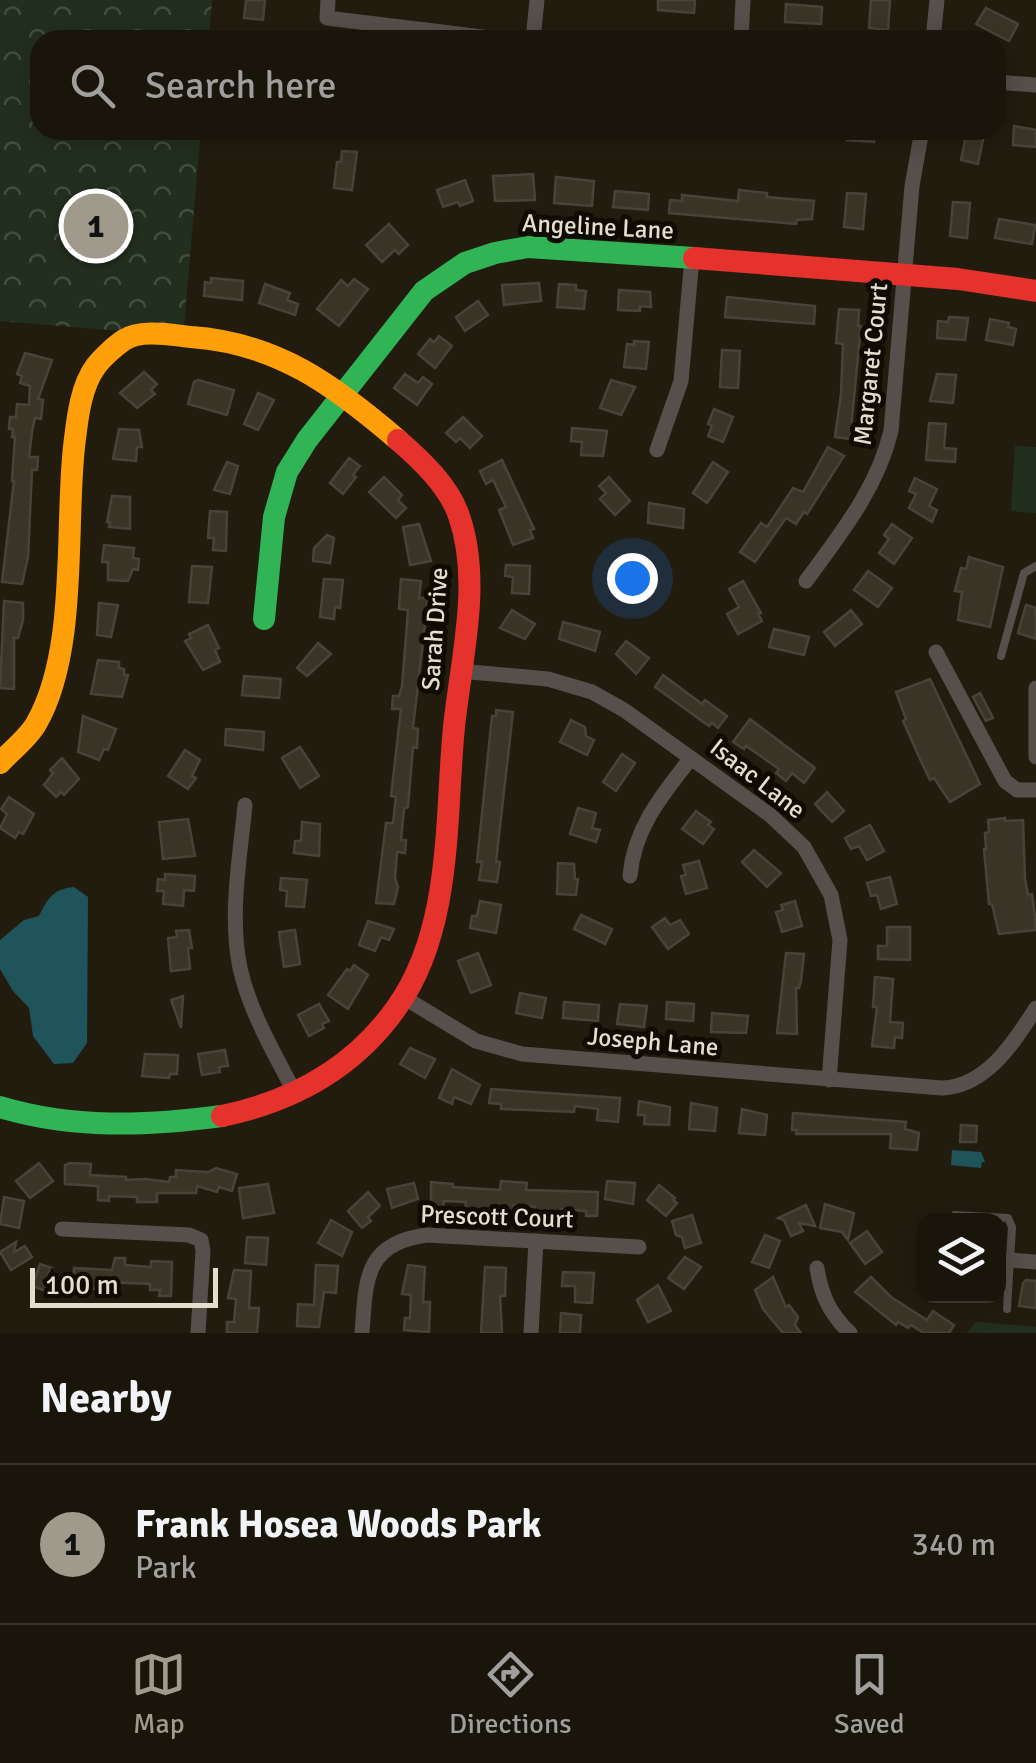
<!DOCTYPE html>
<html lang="en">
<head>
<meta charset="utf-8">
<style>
  body { margin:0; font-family:Signika,sans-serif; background:#231e14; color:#f1f3f6 }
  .controls { position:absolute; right:30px; bottom:30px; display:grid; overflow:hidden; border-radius:20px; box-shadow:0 5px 25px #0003 }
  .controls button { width:90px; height:90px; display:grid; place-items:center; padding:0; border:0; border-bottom:2px solid #38342c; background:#1a150b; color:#f1f3f6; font:50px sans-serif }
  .scale { position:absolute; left:30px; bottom:25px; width:188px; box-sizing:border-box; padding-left:10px; border:5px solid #e4decf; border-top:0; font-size:28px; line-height:35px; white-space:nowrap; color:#e4decf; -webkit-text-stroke:8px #0f0b03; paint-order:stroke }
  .you { position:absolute; left:632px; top:578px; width:35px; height:35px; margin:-25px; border:8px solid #fff; border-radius:50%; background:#1a73e8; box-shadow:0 0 0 15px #1a73e833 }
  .badge { display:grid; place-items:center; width:65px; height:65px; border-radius:50%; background:#a09a8c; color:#111; font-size:32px; font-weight:700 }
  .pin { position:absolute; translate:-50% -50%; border:5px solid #fff; box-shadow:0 2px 10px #0006 }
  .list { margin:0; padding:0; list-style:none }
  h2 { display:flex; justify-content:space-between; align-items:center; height:130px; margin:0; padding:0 40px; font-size:42px }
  h2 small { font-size:32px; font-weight:400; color:#9f9f9d }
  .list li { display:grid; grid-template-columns:65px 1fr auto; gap:30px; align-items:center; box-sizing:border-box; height:160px; padding:0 40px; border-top:2px solid #38342c }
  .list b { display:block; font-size:38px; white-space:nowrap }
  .list p { margin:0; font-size:32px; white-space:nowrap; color:#9f9f9d }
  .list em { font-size:32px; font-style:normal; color:#9f9f9d }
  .icon { flex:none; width:55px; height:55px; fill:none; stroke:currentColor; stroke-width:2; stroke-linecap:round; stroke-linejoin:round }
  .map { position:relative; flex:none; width:1036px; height:1333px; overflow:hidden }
  .search { position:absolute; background:#1a150b; box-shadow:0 5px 25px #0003; left:30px; right:30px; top:30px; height:110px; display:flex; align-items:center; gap:25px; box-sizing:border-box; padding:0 35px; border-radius:30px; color:#9f9f9d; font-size:38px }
  .sheet { height:290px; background:#1a150b }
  nav { display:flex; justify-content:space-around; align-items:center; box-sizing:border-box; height:140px; border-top:2px solid #38342c; background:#1a150b; font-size:28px; color:#9f9f9d }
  nav a { display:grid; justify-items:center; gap:5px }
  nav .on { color:#a09a8c }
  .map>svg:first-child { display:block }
  .forest { fill:url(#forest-crowns) }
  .pitch { fill:#232f1e }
  .water { fill:#1f545b }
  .building { fill:#3a3426; stroke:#484338; stroke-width:2.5 }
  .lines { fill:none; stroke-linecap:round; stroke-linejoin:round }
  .lane { stroke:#564f4b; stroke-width:8 }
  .street { stroke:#564f4b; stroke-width:15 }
  .fast { stroke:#30b455; stroke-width:22 }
  .slow { stroke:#ff9f0a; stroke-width:22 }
  .jam { stroke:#e5322d; stroke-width:22 }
  .labels { text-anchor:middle; stroke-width:10; stroke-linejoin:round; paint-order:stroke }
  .street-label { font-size:25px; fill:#e4decf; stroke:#0f0b03 }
</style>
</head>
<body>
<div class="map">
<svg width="1036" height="1333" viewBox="0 0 1036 1333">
  <defs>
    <pattern id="forest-crowns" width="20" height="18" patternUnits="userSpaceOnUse" patternTransform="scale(2.5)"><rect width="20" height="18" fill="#232f1e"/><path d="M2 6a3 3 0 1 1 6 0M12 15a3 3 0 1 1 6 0" fill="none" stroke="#434d3e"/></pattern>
  </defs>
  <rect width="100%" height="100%" fill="#221c0f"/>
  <g class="forest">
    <polygon points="0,0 212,0 209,40 40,40 40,130 201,130 183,336 0,321"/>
    <polygon points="976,1322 1036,1327 1036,1333 967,1333"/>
  </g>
  <polygon class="pitch" points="1015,446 1036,447 1036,513 1011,511"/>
  <g class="water">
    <path d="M 74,887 L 88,897 L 87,1043 L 73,1063 L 54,1064 L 33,1036 L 29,1008 L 13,991 L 0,969 L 0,940 L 24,920 L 39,916 C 48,898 53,889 74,887 Z"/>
    <polygon points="952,1150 981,1152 985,1162 982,1162 981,1168 951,1165"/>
  </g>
  <g class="building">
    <polygon points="246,0 265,0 263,20 244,18"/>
    <polygon points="658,0 695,0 694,13 658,10"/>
    <polygon points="871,0 890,0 888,30 869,28"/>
    <polygon points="786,4 822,7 821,24 785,22"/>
    <polygon points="986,8 1018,24 1009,41 976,24"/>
    <polygon points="1014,126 1036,130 1036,147 1013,145"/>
    <polygon points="848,130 875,130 874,142 847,140"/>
    <polygon points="967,130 985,130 978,164 961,160"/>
    <polygon points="342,151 357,152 352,190 334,188 337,162 341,162"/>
    <polygon points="533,174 535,200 495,201 493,176"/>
    <polygon points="556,177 594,181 592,206 554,203"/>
    <polygon points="465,180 473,201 460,206 458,202 443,207 437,190"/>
    <polygon points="739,190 767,193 767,197 814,201 812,219 797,220 796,224 669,213 670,200 682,201 682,195 738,201"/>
    <polygon points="615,191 649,194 648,210 613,207"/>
    <polygon points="847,193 866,194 863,229 844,227"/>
    <polygon points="953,202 970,203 967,238 950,236"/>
    <polygon points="999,219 1035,225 1032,244 995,238"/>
    <polygon points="389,224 408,245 399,254 395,250 382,262 366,245"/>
    <polygon points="211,278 243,281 242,300 204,296 205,282 211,283"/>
    <polygon points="354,279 368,289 339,326 317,309 341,280 348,286"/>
    <polygon points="539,283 541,301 504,305 502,285"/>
    <polygon points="265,284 290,293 287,300 298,304 295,315 259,303"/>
    <polygon points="559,284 576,285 576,290 586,291 584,309 557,307"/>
    <polygon points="619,290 650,292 651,307 640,306 640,311 618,310"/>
    <polygon points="727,297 815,306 814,324 725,317"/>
    <polygon points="478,301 488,315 465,331 456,317"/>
    <polygon points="839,309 859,310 858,326 861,326 850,439 835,437 841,394 843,344 836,343"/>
    <polygon points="949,317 968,318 965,340 937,338 938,321 948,322"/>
    <polygon points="990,319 1009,323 1008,327 1016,329 1013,345 986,340"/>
    <polygon points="439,336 452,346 435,368 418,354 430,339 434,342"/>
    <polygon points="634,341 649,342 646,369 624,367 627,344 634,345"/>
    <polygon points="722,350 740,351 738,388 720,387"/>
    <polygon points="25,353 52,360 38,399 43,400 41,419 35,418 32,432 29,457 38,457 37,470 32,470 28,557 22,584 2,582 14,481 12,481 15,437 12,437 13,429 9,429 10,417 16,417 17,404 29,405 30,386 20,383 22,376 17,374"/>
    <polygon points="144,372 157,384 151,390 155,394 137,408 120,393"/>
    <polygon points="405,374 418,383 423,377 432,384 417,405 394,388"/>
    <polygon points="937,374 956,375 953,403 930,401"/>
    <polygon points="198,380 234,390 227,415 188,404 194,382"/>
    <polygon points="611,380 635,387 621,415 600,408"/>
    <polygon points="258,393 274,400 258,430 244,424"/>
    <polygon points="714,409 733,417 723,442 708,436 712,426 708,424"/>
    <polygon points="463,417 482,436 470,448 460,438 456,442 446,433"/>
    <polygon points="929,423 946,424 944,448 956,449 955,462 926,460"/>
    <polygon points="572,428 607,431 603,456 581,455 582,442 571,441"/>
    <polygon points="119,429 139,430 142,447 137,447 136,461 113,459"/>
    <polygon points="828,447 844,456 807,514 804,512 796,524 786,518 755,562 740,552 761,523 767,527 793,488 803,492"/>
    <polygon points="349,458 360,466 353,475 356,477 343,494 330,483"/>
    <polygon points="502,460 534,529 530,530 533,538 513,545 499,510 506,507 493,480 486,484 480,471"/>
    <polygon points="227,462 238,466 230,494 214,490"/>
    <polygon points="713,462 728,472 707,503 693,493"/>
    <polygon points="384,477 402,495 398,500 406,508 396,518 369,492"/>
    <polygon points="609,477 630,501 615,515 600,499 606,493 599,486"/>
    <polygon points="915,478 937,489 929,506 937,510 932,522 909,508 916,494 909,491"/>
    <polygon points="112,496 130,497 130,529 109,527 110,522 107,522"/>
    <polygon points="649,503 684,509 683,528 648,523"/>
    <polygon points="210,511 227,512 226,551 213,550 214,538 208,538"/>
    <polygon points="419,524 431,561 410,565 403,527"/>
    <polygon points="892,524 912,538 894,564 879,553 889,539 884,535"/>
    <polygon points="327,535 334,538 330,563 313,561 314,548"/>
    <polygon points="104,545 134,548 133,558 139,559 138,570 133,569 128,581 108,580 108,562 102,562"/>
    <polygon points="969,557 1003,567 990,627 958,620 962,592 955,591 961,568 966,569"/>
    <polygon points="506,565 530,566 529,594 512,593 513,577 505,576"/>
    <polygon points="192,566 212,567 208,603 189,602"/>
    <polygon points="868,571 892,588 878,607 854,590"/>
    <polygon points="324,579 343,580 340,608 335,607 334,619 320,617"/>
    <polygon points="401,579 421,581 419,598 428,598 413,728 418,729 417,748 413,747 408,807 404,809 401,840 406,840 405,853 397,852 395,878 398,887 394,904 376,903 386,823 393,823 396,797 391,796 401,709 392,709 393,696 399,696 402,686 408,610 399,609"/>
    <polygon points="743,581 761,613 758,614 762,621 738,634 727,614 739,607 729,589"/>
    <polygon points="4,601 23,603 23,620 18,638 14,638 14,689 0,688"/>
    <polygon points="99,603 118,605 111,637 97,635"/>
    <polygon points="1026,605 1036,608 1036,639 1018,633"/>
    <polygon points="512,610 535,624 525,639 500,628"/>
    <polygon points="851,610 862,624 835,646 824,632"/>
    <polygon points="563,622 600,632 595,651 559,639"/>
    <polygon points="208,625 219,648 215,650 220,662 203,670 185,641 191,638 189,634"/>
    <polygon points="774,629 809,637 804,655 769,647"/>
    <polygon points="626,641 649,658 636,674 616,654"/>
    <polygon points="318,643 331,654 307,676 297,668"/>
    <polygon points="98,660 119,662 119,668 124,669 124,675 128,675 122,697 91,694"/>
    <polygon points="663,675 702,704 705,700 727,716 718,728 712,723 709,726 655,687"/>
    <polygon points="244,676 281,679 279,698 242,695"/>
    <polygon points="930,679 980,784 950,802 934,778 930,780 920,759 903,721 906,719 896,692"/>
    <polygon points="980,693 993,718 986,721 973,697"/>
    <polygon points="496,710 513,712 496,862 500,862 497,882 479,880 482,862 477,862 492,716 496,716"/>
    <polygon points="83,716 116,729 108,750 104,749 99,760 78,752"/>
    <polygon points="750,719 815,768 804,783 792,773 786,781 776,773 779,769 746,746 744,749 733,742"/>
    <polygon points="571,720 585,727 586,736 594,740 587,755 560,742"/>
    <polygon points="226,729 264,732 263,750 225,745"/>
    <polygon points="300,747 319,776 300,788 282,758"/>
    <polygon points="185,750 200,760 192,776 196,778 188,789 168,776"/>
    <polygon points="622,754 635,763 616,791 603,782"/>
    <polygon points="62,758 79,779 64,795 61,792 56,797 44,785 53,773 50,770"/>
    <polygon points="827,792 844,811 832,822 815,804"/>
    <polygon points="9,797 34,814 23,834 19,832 15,838 0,828 7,814 1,809"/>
    <polygon points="578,808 596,813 592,828 600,830 596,842 570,834"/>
    <polygon points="696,811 711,822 708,825 714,829 703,844 682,829"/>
    <polygon points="1005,818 1005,821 1023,820 1025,879 1028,895 1032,894 1036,924 1035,930 999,934 992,904 989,904 984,849 986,849 985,833 989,832 988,820"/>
    <polygon points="188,819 195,856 163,859 159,822"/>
    <polygon points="302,822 320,824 319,856 294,853 295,841 301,841"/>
    <polygon points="870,825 884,851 867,860 859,846 851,849 845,838"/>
    <polygon points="754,850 781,873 767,887 742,862"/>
    <polygon points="699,861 707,888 686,894 681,876 686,875 683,865"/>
    <polygon points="558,863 574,864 575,879 578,879 576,895 557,894"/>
    <polygon points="165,874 195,876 194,891 184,890 183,906 163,904 164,891 157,891 158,879 165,880"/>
    <polygon points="890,877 897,904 881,909 877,895 871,896 867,883"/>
    <polygon points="281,878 307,880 304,907 286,906 287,891 280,890"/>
    <polygon points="480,901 501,905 496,933 470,928 472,916 477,916"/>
    <polygon points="795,901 802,926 782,932 776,912 783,910 781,905"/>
    <polygon points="581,915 612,929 605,944 574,929"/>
    <polygon points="665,918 670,925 680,920 689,934 668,949 652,927"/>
    <polygon points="368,921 394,929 389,940 381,937 375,951 359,945"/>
    <polygon points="887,927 910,927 910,960 878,959 878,946 887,946"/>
    <polygon points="189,930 192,948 188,948 190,969 171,971 168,938 177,937 176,931"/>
    <polygon points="295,930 300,964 284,967 279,932"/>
    <polygon points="478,953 491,985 471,993 458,961"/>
    <polygon points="786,953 804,954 801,981 799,988 796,988 797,1034 777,1033"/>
    <polygon points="354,965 368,975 348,1009 328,995 347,969 350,971"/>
    <polygon points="875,977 893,979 890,1022 903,1023 902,1038 895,1037 894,1048 872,1046 877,1007 873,1007"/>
    <polygon points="520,993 546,998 542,1018 516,1013"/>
    <polygon points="183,996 181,1028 171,1000"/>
    <polygon points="564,1002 599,1005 598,1021 563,1018"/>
    <polygon points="667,1002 694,1004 693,1021 666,1019"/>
    <polygon points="319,1004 329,1021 322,1024 324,1028 309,1036 298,1015"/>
    <polygon points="620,1004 647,1006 644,1027 617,1024"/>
    <polygon points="712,1013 748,1016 746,1033 711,1032"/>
    <polygon points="410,1048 435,1059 425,1078 400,1064"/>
    <polygon points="225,1050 228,1066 219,1067 220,1072 202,1075 198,1054"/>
    <polygon points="145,1054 178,1055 177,1074 170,1074 169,1078 142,1076"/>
    <polygon points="452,1069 480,1085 471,1104 454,1097 452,1104 439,1098"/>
    <polygon points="491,1089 620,1098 618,1122 597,1120 598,1109 575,1106 574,1112 501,1109 501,1104 489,1103"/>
    <polygon points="639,1101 670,1107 669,1125 644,1124 645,1115 638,1115"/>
    <polygon points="691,1103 717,1108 715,1131 689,1129"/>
    <polygon points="742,1109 767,1115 765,1135 739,1133"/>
    <polygon points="793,1113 906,1122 905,1129 919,1133 917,1150 890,1148 891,1134 796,1134 797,1130 792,1130"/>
    <polygon points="961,1125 977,1126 976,1142 960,1142"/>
    <polygon points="39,1163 53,1181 30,1198 16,1181"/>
    <polygon points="70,1163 91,1164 90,1175 126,1177 126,1180 146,1179 169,1182 170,1177 176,1177 176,1170 208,1172 216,1168 237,1174 232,1191 219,1187 217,1192 197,1186 196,1193 157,1193 157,1202 137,1202 137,1197 109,1196 109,1201 98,1200 98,1186 65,1184 65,1165"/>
    <polygon points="501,1181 527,1183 526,1190 598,1192 597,1216 586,1216 586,1211 561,1209 561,1214 535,1212 535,1207 513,1205 513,1211 465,1209 466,1202 444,1201 443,1207 431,1207 431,1182 453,1184 453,1187 500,1190"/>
    <polygon points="607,1181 635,1183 633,1204 605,1199"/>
    <polygon points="414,1183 418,1199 392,1208 387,1189"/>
    <polygon points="268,1184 274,1213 243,1218 239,1188"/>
    <polygon points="659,1185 675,1198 673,1200 677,1203 666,1216 647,1200"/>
    <polygon points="368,1192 380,1206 368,1217 371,1221 362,1228 348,1211"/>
    <polygon points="4,1197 24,1201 19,1228 0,1224"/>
    <polygon points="825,1204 854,1213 848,1240 842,1232 820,1228"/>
    <polygon points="806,1205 815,1226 799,1223 803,1231 791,1236 784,1220 778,1218"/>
    <polygon points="692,1215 701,1243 685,1248 682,1237 676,1235 672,1221"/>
    <polygon points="331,1220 352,1232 342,1256 318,1243"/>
    <polygon points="867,1231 882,1252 865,1264 850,1243"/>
    <polygon points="765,1235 780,1241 769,1268 752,1262"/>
    <polygon points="247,1237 268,1238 266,1265 245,1263"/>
    <polygon points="16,1242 14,1252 25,1246 32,1257 11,1270 0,1252"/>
    <polygon points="685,1257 701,1267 684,1289 668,1278"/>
    <polygon points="115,1258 125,1258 125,1265 151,1267 151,1261 172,1262 171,1296 159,1296 160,1290 150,1290 150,1284 103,1282 103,1289 62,1289 59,1296 32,1286 40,1264 52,1268 49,1273 73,1283 74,1268 112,1270"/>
    <polygon points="316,1265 338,1266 336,1293 324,1292 319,1327 297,1326 298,1304 314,1305"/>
    <polygon points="408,1265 425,1267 423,1302 430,1302 429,1332 404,1330 405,1318 410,1318 411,1295 402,1294"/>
    <polygon points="485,1267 506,1268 505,1296 500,1296 502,1333 481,1333"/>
    <polygon points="234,1270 251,1271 249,1308 259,1308 257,1333 227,1333 227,1322 234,1322 236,1299 228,1298"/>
    <polygon points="563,1272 594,1273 592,1303 575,1302 575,1286 562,1286"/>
    <polygon points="773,1277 786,1307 789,1305 798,1317 795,1325 801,1333 783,1333 763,1309 755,1290"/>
    <polygon points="871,1277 891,1297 927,1320 933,1311 954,1325 949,1333 924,1333 911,1325 908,1328 898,1322 896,1325 855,1292"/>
    <polygon points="1026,1280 1036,1281 1036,1308 1019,1306 1023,1283"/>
    <polygon points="658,1285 671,1311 648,1322 637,1300"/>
    <polygon points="561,1313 581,1315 580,1333 560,1333"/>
  </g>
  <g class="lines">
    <g class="lane">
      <polyline points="1001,656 1024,573 1036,566"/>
      <polyline points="955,1215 1008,1218 1012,1227 1007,1309"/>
    </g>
    <g class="street">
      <polyline points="328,0 327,18 507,40"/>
      <polyline points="533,40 537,0"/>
      <polyline points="741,40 743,0"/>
      <polyline points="933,40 937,0"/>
      <polyline points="996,82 1036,85"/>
      <polyline points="657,450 681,381 692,258"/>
      <path d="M 806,581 C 841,533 877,489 891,431 L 912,186 L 922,130"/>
      <polyline points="936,652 1005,781 1017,790 1036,790"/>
      <polyline points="459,671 548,679 592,692 624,710 770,815 804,847 831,895 840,940 829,1080"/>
      <polyline points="1036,688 1036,757"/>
      <path d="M 245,805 C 240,858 229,915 240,968 C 250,1013 275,1054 296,1095"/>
      <path d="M 630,876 C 634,828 662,795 691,758"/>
      <path d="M 403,997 L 476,1041 L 522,1054 L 942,1088 C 987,1086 1014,1042 1036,1008"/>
      <polyline points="62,1229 189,1235 201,1240 203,1251 198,1333"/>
      <polyline points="1011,1260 1036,1262"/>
      <path d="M 817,1268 C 821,1295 830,1314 850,1333"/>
      <path d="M 362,1333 C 366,1280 364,1243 427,1235 L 639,1247"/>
      <polyline points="531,1333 536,1241"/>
    </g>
    <g class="fast">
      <polyline points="264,619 274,517 287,472 307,440 424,291 465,263 495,253 528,247 694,258"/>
      <path d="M 0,1107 C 73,1129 147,1126 222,1116"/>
    </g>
    <path class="slow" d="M 0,763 C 11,751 28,738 36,724 C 78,652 65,529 74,447 C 77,422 80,387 96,366 C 102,358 115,346 124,340 C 141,329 171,335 191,337 C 277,343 334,385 398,440"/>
    <g class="jam">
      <polyline points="694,258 958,279 1036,291"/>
      <path d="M 222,1116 C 294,1101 355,1067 397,1007 C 453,928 445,818 454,727 C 461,659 482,582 459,516 C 449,486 421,460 398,440"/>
    </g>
  </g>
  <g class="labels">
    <g class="street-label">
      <text transform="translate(598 226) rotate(3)" y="9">Angeline Lane</text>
      <text transform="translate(870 364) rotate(-84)" y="9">Margaret Court</text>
      <text transform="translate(434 629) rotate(-86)" y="9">Sarah Drive</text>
      <text transform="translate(758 778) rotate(38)" y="9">Isaac Lane</text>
      <text transform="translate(653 1041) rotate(5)" y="9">Joseph Lane</text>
      <text transform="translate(497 1216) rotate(2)" y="9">Prescott Court</text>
    </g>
  </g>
</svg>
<div class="controls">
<button><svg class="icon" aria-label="layers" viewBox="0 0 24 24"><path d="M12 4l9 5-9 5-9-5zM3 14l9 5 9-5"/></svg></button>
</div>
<div class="scale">100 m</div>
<div class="you"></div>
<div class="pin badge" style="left:96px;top:226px">1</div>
<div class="search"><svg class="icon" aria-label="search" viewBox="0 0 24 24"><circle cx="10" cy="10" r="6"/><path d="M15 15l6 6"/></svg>Search here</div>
</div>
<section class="sheet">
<h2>Nearby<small></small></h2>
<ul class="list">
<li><span class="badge">1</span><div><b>Frank Hosea Woods Park</b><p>Park</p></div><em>340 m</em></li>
</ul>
</section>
<nav>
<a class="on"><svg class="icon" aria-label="map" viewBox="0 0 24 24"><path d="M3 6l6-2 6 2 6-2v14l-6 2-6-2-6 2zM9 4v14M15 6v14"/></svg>Map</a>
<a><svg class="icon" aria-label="directions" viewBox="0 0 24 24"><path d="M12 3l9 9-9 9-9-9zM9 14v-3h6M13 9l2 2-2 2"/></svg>Directions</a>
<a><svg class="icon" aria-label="saved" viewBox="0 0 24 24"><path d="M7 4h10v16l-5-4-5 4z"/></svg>Saved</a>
</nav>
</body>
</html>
